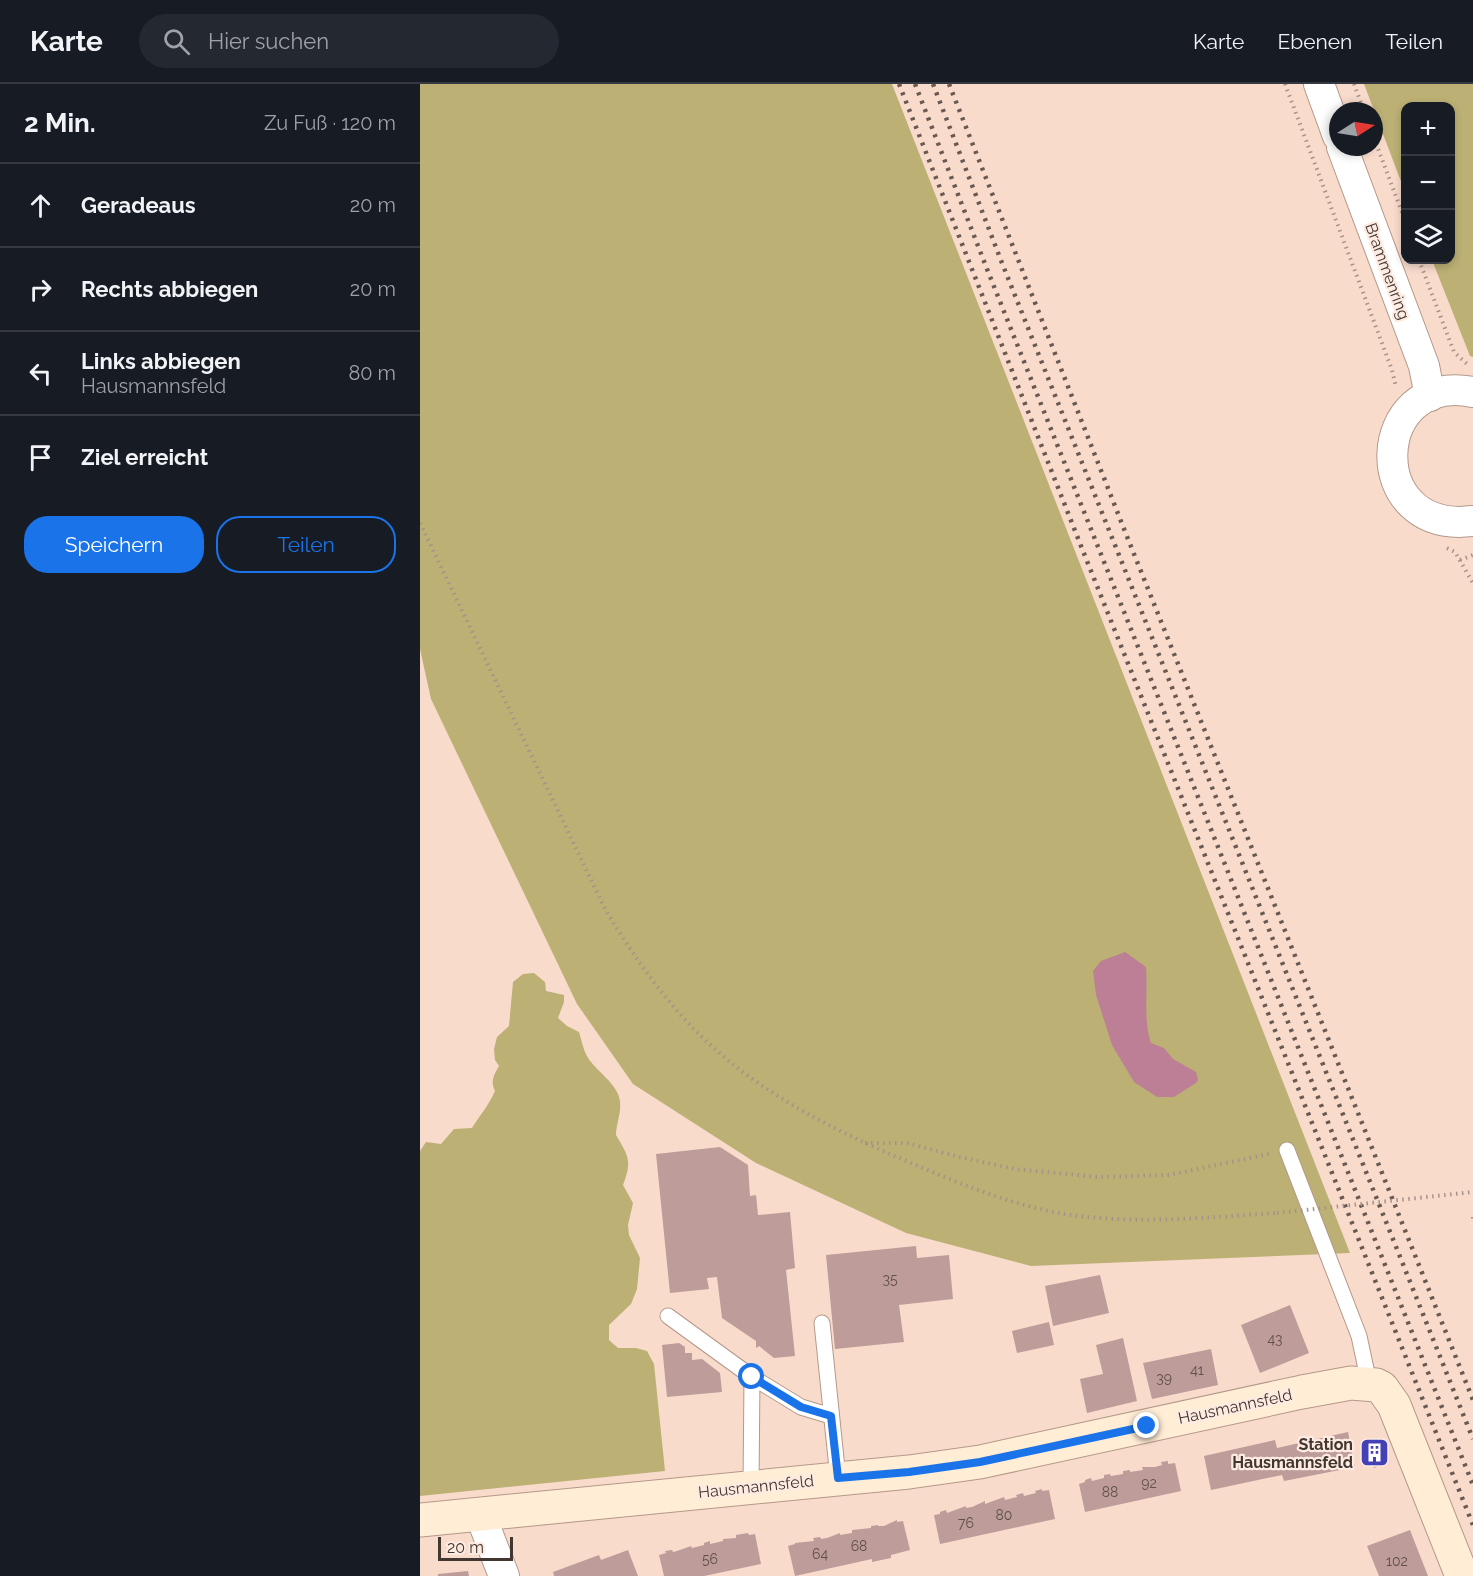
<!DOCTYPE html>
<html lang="de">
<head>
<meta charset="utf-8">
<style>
  body { margin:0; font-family:Raleway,sans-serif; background:#242831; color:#f1f3f6 }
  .controls { position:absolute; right:18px; top:18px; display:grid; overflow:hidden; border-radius:12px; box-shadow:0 3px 9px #0003 }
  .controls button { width:54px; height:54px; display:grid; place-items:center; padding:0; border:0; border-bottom:2px solid #363941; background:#171b24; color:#f1f3f6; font:30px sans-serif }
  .compass { position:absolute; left:909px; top:18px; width:54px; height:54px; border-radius:50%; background:#171b24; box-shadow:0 3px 9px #0003; rotate:78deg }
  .scale { position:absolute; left:18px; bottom:15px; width:75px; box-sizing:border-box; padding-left:6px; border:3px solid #423630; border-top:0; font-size:16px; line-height:21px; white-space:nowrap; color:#423630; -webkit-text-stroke:4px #fdebe2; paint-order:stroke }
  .stop { position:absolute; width:18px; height:18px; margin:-14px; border:4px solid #1a73e8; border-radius:50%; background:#fff }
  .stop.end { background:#1a73e8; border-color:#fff; box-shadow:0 2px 6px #0008 }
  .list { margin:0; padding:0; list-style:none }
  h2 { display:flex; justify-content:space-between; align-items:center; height:78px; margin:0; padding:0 24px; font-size:26px }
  h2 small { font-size:20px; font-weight:400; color:#9ea1a6 }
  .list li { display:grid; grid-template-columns:39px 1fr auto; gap:18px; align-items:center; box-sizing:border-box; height:84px; padding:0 24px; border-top:2px solid #363941 }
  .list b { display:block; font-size:22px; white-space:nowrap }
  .list p { margin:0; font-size:20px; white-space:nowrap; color:#9ea1a6 }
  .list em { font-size:20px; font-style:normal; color:#9ea1a6 }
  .actions { display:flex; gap:12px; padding:18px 24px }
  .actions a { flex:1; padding:14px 0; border:2px solid #1a73e8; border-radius:24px; text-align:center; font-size:21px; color:#1a73e8 }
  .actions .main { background:#1a73e8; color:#fff }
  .icon { flex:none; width:33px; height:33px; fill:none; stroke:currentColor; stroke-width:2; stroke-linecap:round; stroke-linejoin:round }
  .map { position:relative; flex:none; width:1053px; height:1492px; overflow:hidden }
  header { display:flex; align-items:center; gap:36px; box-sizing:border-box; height:84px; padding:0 30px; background:#171b24; border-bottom:2px solid #363941 }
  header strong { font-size:28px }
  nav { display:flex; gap:33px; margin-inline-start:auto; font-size:21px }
  .search { width:420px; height:54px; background:#242831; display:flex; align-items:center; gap:15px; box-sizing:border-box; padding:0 21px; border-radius:33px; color:#9ea1a6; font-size:22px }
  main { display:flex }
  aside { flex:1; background:#171b24 }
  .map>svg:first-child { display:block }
  .green { fill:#bcb075 }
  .water { fill:#bd7f96 }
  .building { fill:#bd9c9a }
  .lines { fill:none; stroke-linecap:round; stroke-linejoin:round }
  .lane-casing { stroke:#b4988a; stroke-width:17 }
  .street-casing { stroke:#b4988a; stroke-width:32 }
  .secondary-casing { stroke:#b4988a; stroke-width:35 }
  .path { stroke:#a89287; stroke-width:4; stroke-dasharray:1.5 4.5; stroke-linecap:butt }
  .lane { stroke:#fff; stroke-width:15 }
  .street { stroke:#fff; stroke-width:30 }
  .secondary { stroke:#ffedd5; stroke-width:33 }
  .rail { stroke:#695951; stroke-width:4.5; stroke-dasharray:3 6; stroke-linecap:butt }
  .path-bridge { stroke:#a89287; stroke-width:4; stroke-dasharray:1.5 4.5; stroke-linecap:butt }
  .route { stroke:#1a73e8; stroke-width:8 }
  .labels { text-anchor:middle; stroke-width:4.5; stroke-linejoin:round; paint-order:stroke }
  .number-label { font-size:14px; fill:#61504a }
  .street-label { font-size:16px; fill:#423630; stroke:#fdebe2 }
  .poi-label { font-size:16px; font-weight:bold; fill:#423630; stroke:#fdebe2; text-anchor:end }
</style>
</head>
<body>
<header>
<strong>Karte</strong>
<div class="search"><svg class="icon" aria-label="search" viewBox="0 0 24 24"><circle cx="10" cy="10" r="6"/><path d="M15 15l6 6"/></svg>Hier suchen</div>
<nav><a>Karte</a><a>Ebenen</a><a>Teilen</a></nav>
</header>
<main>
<aside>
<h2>2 Min.<small>Zu Fuß · 120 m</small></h2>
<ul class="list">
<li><svg class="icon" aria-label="ahead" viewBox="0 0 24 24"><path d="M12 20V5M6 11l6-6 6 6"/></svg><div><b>Geradeaus</b></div><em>20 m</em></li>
<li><svg class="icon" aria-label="right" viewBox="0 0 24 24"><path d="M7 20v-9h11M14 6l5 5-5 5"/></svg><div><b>Rechts abbiegen</b></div><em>20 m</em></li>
<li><svg class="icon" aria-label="left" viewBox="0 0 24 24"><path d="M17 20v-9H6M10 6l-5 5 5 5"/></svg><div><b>Links abbiegen</b><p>Hausmannsfeld</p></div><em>80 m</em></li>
<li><svg class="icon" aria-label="arrive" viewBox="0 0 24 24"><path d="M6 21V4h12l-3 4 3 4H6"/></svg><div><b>Ziel erreicht</b></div></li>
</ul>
<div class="actions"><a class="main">Speichern</a><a>Teilen</a></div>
</aside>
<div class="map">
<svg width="1053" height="1492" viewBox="0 0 1053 1492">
  <rect width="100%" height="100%" fill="#f9dbcc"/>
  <g class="green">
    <polygon points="0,0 472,0 930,1169 611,1182 486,1149 336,1079 213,1000 157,920 11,615 0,565"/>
    <polygon points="944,0 1053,0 1053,273 1050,272 1012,176 1030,176 1030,22 986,22 985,108"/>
    <path d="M 114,889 L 125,898 L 126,907 L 144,911 L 144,918 L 138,934 L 147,942 L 159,948 C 162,958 164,970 171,978 C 179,988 192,997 198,1010 C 204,1024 196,1038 196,1051 C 209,1073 212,1077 203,1101 L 213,1119 L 208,1141 L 209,1151 L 220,1174 L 217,1205 L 211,1220 L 189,1241 L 189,1256 L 198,1264 L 216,1264 L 227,1267 L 234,1280 L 245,1387 L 0,1412 L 0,1067 L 6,1058 L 21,1060 L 34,1045 L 52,1044 C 60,1031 69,1021 75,1007 C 70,997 74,991 79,982 L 75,976 L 74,965 L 77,953 L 89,942 L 93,898 L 103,890 Z"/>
  </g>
  <path class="water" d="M 705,868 L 726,883 C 728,909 723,935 731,959 L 744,964 L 753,975 L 776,988 L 778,996 L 776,999 L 754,1013 L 737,1013 L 714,998 L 692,961 L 676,911 L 673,887 L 681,877 Z"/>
  <g class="building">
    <polygon points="300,1063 328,1081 330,1112 336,1111 338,1131 370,1128 375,1184 366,1186 375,1272 354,1274 339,1262 336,1264 336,1257 302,1234 297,1193 287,1194 289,1205 250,1209 236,1070"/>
    <polygon points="496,1162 497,1174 529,1171 533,1215 479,1221 484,1258 415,1265 406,1171"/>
    <polygon points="680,1191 689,1229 633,1242 625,1202"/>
    <polygon points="870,1221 889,1269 840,1289 821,1241"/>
    <polygon points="629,1238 634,1261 597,1269 592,1247"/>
    <polygon points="703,1254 717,1317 667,1329 660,1295 683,1290 676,1261"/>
    <polygon points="259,1259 265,1263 265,1269 272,1269 272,1276 282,1275 300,1289 302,1308 247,1313 242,1261"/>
    <polygon points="791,1265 798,1301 732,1315 723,1279"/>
    <polygon points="928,1348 935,1383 864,1397 862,1391 791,1406 784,1372 855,1356 857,1364"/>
    <polygon points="954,1354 963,1380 954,1384 944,1358"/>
    <polygon points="748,1377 748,1380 755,1379 761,1407 665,1428 659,1400 665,1398 665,1396 671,1394 672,1397 684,1394 684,1391 690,1390 691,1392 703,1390 703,1387 710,1386 710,1388 723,1386 722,1383 735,1383 742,1381 741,1378"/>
    <polygon points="622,1405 622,1407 629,1406 635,1435 520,1460 514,1431 520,1430 520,1428 526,1426 527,1429 546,1422 546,1424 552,1423 565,1417 565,1420 584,1413 585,1416 597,1413 596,1411 603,1409 604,1412 616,1409 615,1407"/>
    <polygon points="477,1436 477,1438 483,1437 490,1466 471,1471 471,1474 452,1478 452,1475 375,1492 368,1462 375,1460 375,1459 394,1457 393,1454 400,1453 401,1455 407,1454 420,1449 420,1451 432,1449 432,1446 451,1444 451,1442 458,1441 458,1442 464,1442"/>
    <polygon points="990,1446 1008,1492 959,1492 947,1462"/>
    <polygon points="328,1449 329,1451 335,1450 341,1480 284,1492 244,1492 239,1471 246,1469 245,1467 252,1466 253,1468 257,1467 271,1462 272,1464 284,1461 284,1459 290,1457 290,1460 303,1457 303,1455 316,1454 316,1451"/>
    <polygon points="208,1466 218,1492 134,1492 133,1488 179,1471 181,1476"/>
    <polygon points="48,1487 49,1492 18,1492 18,1490"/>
  </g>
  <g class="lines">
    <defs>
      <g id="lane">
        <polyline points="867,1066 939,1252 949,1299"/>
        <polyline points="248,1232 332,1293 381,1323 411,1332"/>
        <polyline points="402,1239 418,1394"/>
        <polyline points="331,1403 332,1293"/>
      </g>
      <g id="street">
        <polyline points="899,0 918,52"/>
        <polyline points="922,63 1004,282 1010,312"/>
        <path d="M 1053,308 C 950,287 941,451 1053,437"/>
        <polyline points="60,1430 84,1492"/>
      </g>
      <polyline id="secondary" points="0,1436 489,1388 560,1378 882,1308 931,1299 956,1301 962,1304 974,1321 1042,1492"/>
    </defs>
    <use href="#lane" class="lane-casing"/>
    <use href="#street" class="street-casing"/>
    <use href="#secondary" class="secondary-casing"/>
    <g class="path">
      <polyline points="865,0 972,286 976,303"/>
      <polyline points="934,0 944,27"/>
      <polyline points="954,54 986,139"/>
      <polyline points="999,176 1034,268 1047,280"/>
      <path d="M 0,439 L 186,827 C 207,861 228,893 254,923 C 319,1001 411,1046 503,1084 C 553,1105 604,1125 658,1132 C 725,1140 791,1133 857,1129"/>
      <polyline points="1027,464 1035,468 1053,499"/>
      <polyline points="1040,476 1053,471"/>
      <polyline points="445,1059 487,1059 539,1073 595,1085 678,1093 749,1091 849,1070"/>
      <polyline points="1053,1133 1053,1137"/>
    </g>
    <use href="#lane" class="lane"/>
    <use href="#street" class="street"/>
    <use href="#secondary" class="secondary"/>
    <g class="rail">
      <polyline points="479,0 663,467 1053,1441"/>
      <polyline points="495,0 567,185 1053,1401"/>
      <polyline points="513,0 582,179 1053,1355"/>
      <polyline points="529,0 706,450 1053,1316"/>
    </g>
    <polyline class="path-bridge" points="857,1129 1053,1108"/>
  </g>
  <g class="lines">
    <polyline class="route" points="332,1293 381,1323 411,1332 418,1394 489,1388 560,1378 727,1342"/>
  </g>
  <defs>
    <symbol id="building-square" viewBox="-11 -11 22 22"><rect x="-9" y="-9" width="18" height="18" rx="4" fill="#4441b6" stroke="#fdebe2"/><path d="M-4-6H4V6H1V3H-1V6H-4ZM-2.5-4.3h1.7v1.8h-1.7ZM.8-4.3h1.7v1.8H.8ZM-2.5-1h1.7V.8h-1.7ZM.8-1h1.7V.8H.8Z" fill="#fff"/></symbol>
  </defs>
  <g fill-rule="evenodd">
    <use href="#building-square" x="938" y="1352" width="33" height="33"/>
  </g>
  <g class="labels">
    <g class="number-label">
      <text x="470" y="1200">35</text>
      <text x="855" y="1260">43</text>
      <text x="777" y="1291">41</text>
      <text x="744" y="1299">39</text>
      <text x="729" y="1404">92</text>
      <text x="690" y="1413">88</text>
      <text x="584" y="1436">80</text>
      <text x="546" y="1444">76</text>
      <text x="439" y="1467">68</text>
      <text x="400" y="1475">64</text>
      <text x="290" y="1480">56</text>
      <text x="977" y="1482">102</text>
    </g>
    <g class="street-label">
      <text transform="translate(968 187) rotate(70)" y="6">Brammenring</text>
      <text transform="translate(815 1322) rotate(-12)" y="6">Hausmannsfeld</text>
      <text transform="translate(336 1402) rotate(-6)" y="6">Hausmannsfeld</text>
    </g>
    <g class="poi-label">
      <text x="933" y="1366">Station<tspan x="933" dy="18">Hausmannsfeld</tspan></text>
    </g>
  </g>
</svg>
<div class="controls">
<button>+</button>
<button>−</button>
<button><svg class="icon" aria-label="layers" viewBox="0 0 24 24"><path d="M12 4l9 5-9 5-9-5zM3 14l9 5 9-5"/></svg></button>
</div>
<svg class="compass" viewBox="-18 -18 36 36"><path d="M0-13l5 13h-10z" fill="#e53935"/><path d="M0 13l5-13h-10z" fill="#9ea1a6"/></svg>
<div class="scale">20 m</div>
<div class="stop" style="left:332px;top:1293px"></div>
<div class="stop end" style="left:727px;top:1342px"></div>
</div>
</main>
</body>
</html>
